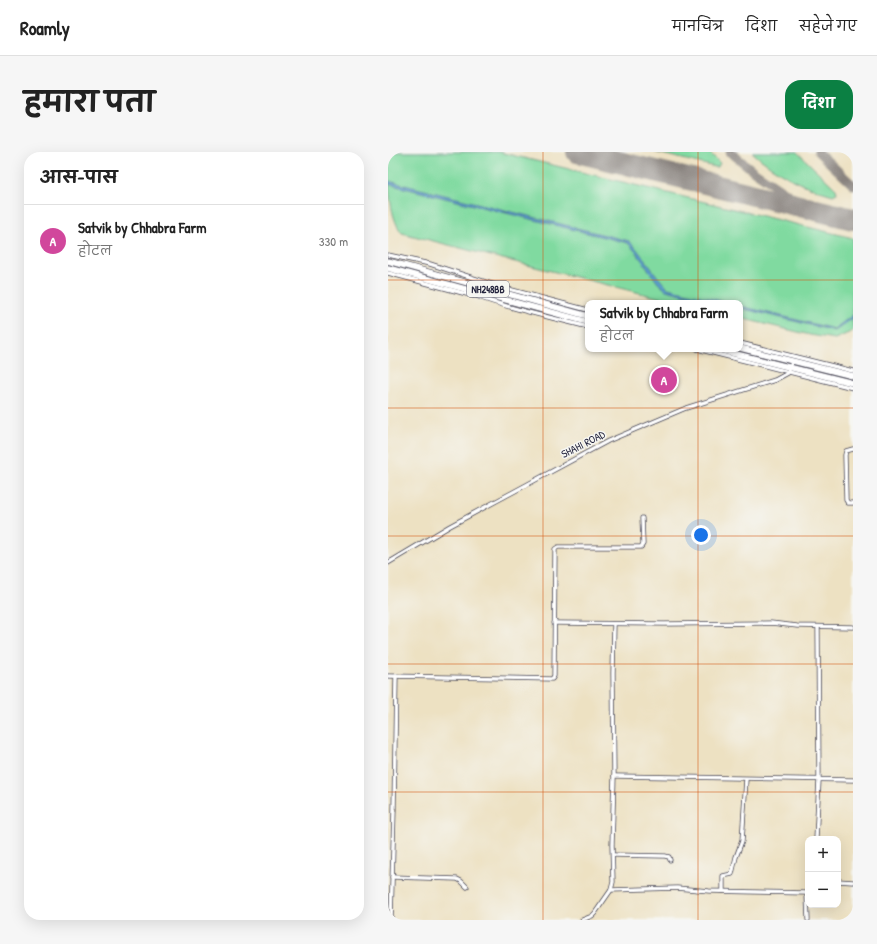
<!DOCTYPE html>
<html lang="hi">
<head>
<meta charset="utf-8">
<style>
  body { margin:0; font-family:"Patrick Hand","Playpen Sans Deva",sans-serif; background:#f6f6f6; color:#222 }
  .controls { position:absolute; right:12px; bottom:12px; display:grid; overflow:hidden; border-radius:8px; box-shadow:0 4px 16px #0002 }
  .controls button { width:36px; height:36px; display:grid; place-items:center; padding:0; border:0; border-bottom:1px solid #e0e0e0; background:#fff; color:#222; font:20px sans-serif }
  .you { position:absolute; left:313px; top:383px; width:14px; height:14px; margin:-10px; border:3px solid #fff; border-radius:50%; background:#1a73e8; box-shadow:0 0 0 6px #1a73e833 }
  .badge { display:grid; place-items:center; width:26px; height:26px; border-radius:50%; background:#0b8043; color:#fff; font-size:13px; font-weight:700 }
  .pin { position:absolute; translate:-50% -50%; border:2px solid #fff; box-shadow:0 1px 4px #0006 }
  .popup { position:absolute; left:197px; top:148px; width:158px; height:52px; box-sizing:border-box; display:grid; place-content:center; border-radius:8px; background:#fff; filter:drop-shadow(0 1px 3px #0005); font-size:13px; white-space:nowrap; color:#767676 }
  .popup b { font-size:15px; color:#222 }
  .popup::after { content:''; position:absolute; left:50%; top:100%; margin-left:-8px; border:8px solid transparent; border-top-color:#fff }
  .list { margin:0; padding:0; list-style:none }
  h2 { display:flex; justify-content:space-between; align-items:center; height:52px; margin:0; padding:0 16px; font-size:17px }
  h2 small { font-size:13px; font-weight:400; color:#767676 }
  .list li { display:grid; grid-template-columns:26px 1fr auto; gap:12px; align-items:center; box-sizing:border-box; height:72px; padding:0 16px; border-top:1px solid #e0e0e0 }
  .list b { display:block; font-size:15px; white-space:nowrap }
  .list p { margin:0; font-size:13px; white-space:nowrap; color:#767676 }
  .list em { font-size:13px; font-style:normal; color:#767676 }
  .map { position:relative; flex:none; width:465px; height:768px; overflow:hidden; border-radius:16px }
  header { display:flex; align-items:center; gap:24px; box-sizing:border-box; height:56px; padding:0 20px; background:#fff; border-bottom:1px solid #e0e0e0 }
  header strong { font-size:19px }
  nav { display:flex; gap:22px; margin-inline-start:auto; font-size:14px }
  .intro { display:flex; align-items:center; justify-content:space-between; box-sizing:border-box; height:96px; padding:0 24px }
  h1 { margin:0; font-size:28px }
  .button { padding:10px 18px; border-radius:16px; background:#0b8043; color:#fff; font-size:14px; font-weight:700 }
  main { display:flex; gap:24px; padding:0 24px }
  aside { flex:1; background:#fff; border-radius:16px; box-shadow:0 4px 16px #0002 }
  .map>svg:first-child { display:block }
  .green { fill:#80daa0; stroke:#517e6e }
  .water { fill:#5da1d1; stroke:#406286 }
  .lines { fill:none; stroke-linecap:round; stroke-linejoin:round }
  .taxiway { stroke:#88827e; stroke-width:9 }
  .runway { stroke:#88827e; stroke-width:22 }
  .highway-tunnel { stroke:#c4bba7; stroke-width:5.5; stroke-dasharray:5.5 3; stroke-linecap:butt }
  .minor-casing { stroke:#403f4f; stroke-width:5 }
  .highway-casing { stroke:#403f4f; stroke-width:7 }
  .minor { stroke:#fff; stroke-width:3.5 }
  .highway { stroke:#fff; stroke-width:5.5 }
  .grid { fill:none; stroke:#d45411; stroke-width:1; stroke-opacity:0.55 }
  .labels { text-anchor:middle; stroke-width:3; stroke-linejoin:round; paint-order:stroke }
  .shield { fill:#f6f6f2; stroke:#626272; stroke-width:1 }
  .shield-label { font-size:10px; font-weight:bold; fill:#22223b }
  .street-label { font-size:11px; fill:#22223b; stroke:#f6f6f2 }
</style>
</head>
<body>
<header>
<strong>Roamly</strong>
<nav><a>मानचित्र</a><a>दिशा</a><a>सहेजे गए</a></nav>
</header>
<div class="intro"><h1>हमारा पता</h1><a class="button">दिशा</a></div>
<main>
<aside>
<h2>आस-पास<small></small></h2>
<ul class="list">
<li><span class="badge" style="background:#d1479c">A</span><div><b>Satvik by Chhabra Farm</b><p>होटल</p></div><em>330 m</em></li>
</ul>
</aside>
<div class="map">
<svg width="465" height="768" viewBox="0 0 465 768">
  <rect width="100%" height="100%" fill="#f6f6f2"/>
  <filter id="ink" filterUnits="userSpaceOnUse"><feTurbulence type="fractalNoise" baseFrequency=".025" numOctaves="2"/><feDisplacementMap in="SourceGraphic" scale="8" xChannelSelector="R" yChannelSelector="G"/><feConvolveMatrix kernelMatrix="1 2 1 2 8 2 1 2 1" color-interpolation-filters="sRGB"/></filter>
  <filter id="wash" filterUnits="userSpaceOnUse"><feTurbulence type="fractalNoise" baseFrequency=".012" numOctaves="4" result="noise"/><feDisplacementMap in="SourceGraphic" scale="16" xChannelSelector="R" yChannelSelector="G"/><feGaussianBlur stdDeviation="0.9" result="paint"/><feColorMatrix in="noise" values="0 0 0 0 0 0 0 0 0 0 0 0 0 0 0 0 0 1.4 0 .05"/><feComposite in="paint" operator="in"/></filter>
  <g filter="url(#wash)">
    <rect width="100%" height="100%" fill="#ede1c2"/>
    <g class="green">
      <path d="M 0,0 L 111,0 L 465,86 L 465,179 L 447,187 L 422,183 L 352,166 L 352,151 L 292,151 L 107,105 L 14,81 C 0,65 0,23 0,0 Z"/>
      <polygon points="266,0 321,0 332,11 330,15 327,15"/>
      <path d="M 364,0 L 409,0 L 448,37 L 449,41 L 445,43 C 416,35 387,21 364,0 Z"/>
    </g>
    <g class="water">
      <path d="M 0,29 L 241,89 C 256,103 265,122 280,136 L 341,151 L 330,151 L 278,138 L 270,131 L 248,100 L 240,91 L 0,32 Z"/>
      <polygon points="352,154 446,177 465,163 465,166 447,179 352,156"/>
    </g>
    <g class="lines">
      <g class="taxiway">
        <polyline points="199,0 206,4"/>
        <polyline points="342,0 367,20 406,46 451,64"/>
        <polyline points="430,0 465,33"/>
      </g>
      <polyline class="runway" points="189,0 465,67"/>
    </g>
  </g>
  <g filter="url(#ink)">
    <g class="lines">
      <g class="highway-tunnel">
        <polyline points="31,127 57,135"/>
        <polyline points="85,130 200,160"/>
        <polyline points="92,144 178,168"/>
        <polyline points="316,197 333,201"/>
      </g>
      <defs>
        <g id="minor">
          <polyline points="0,103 42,112 113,135 200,158"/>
          <polyline points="0,121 86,144 89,143"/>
          <path d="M 88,144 C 124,158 163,165 200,175"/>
          <polyline points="352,191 465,219"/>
          <polyline points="309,197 465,236"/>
          <polyline points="465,297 458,299 457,303 458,348 460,351 465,351"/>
          <polyline points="0,411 62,374 220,289 298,256 387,228 400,221 404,210"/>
          <polyline points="166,471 276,472 383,471 409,474 465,475"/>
          <polyline points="0,524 164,527 166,524 167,397 170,395 253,395 255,392 254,366"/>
          <polyline points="226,624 465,628"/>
          <polyline points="428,687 431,628 430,475"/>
          <polyline points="225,703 277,704 281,705 282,708"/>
          <polyline points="4,725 69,727 73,729 79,735"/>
          <polyline points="450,729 465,730"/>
          <polyline points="223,738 289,736 321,739 418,741 419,743 420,768"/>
          <polyline points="335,739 335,724 344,722 348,705 354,689 358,627"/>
          <polyline points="3,768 6,658 8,524"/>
          <polyline points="194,768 204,764 207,761 223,738 225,730 224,693 226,624 225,521 226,472"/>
        </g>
        <g id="highway">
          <polyline points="0,109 200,164"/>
          <polyline points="0,116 200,170"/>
          <polyline points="352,196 465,224"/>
          <polyline points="328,197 465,231"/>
        </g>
      </defs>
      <use href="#minor" class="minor-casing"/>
      <use href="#highway" class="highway-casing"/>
      <use href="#minor" class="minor"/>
      <use href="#highway" class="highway"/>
    </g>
  </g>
  <path class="grid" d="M 155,0 L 155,768M 310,0 L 310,768M 0,128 L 465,128M 0,256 L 465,256M 0,384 L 465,384M 0,512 L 465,512M 0,640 L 465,640"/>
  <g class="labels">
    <rect class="shield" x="79" y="129" width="42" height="16" rx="3"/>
    <g class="shield-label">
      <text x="100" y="141">NH248BB</text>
    </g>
    <g class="street-label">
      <text transform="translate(195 292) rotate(-27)" y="4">SHAHI ROAD</text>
    </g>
  </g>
</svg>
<div class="controls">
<button>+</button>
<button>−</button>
</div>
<div class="you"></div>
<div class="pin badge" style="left:276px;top:228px;background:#d1479c">A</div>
<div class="popup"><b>Satvik by Chhabra Farm</b>होटल</div>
</div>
</main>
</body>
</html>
